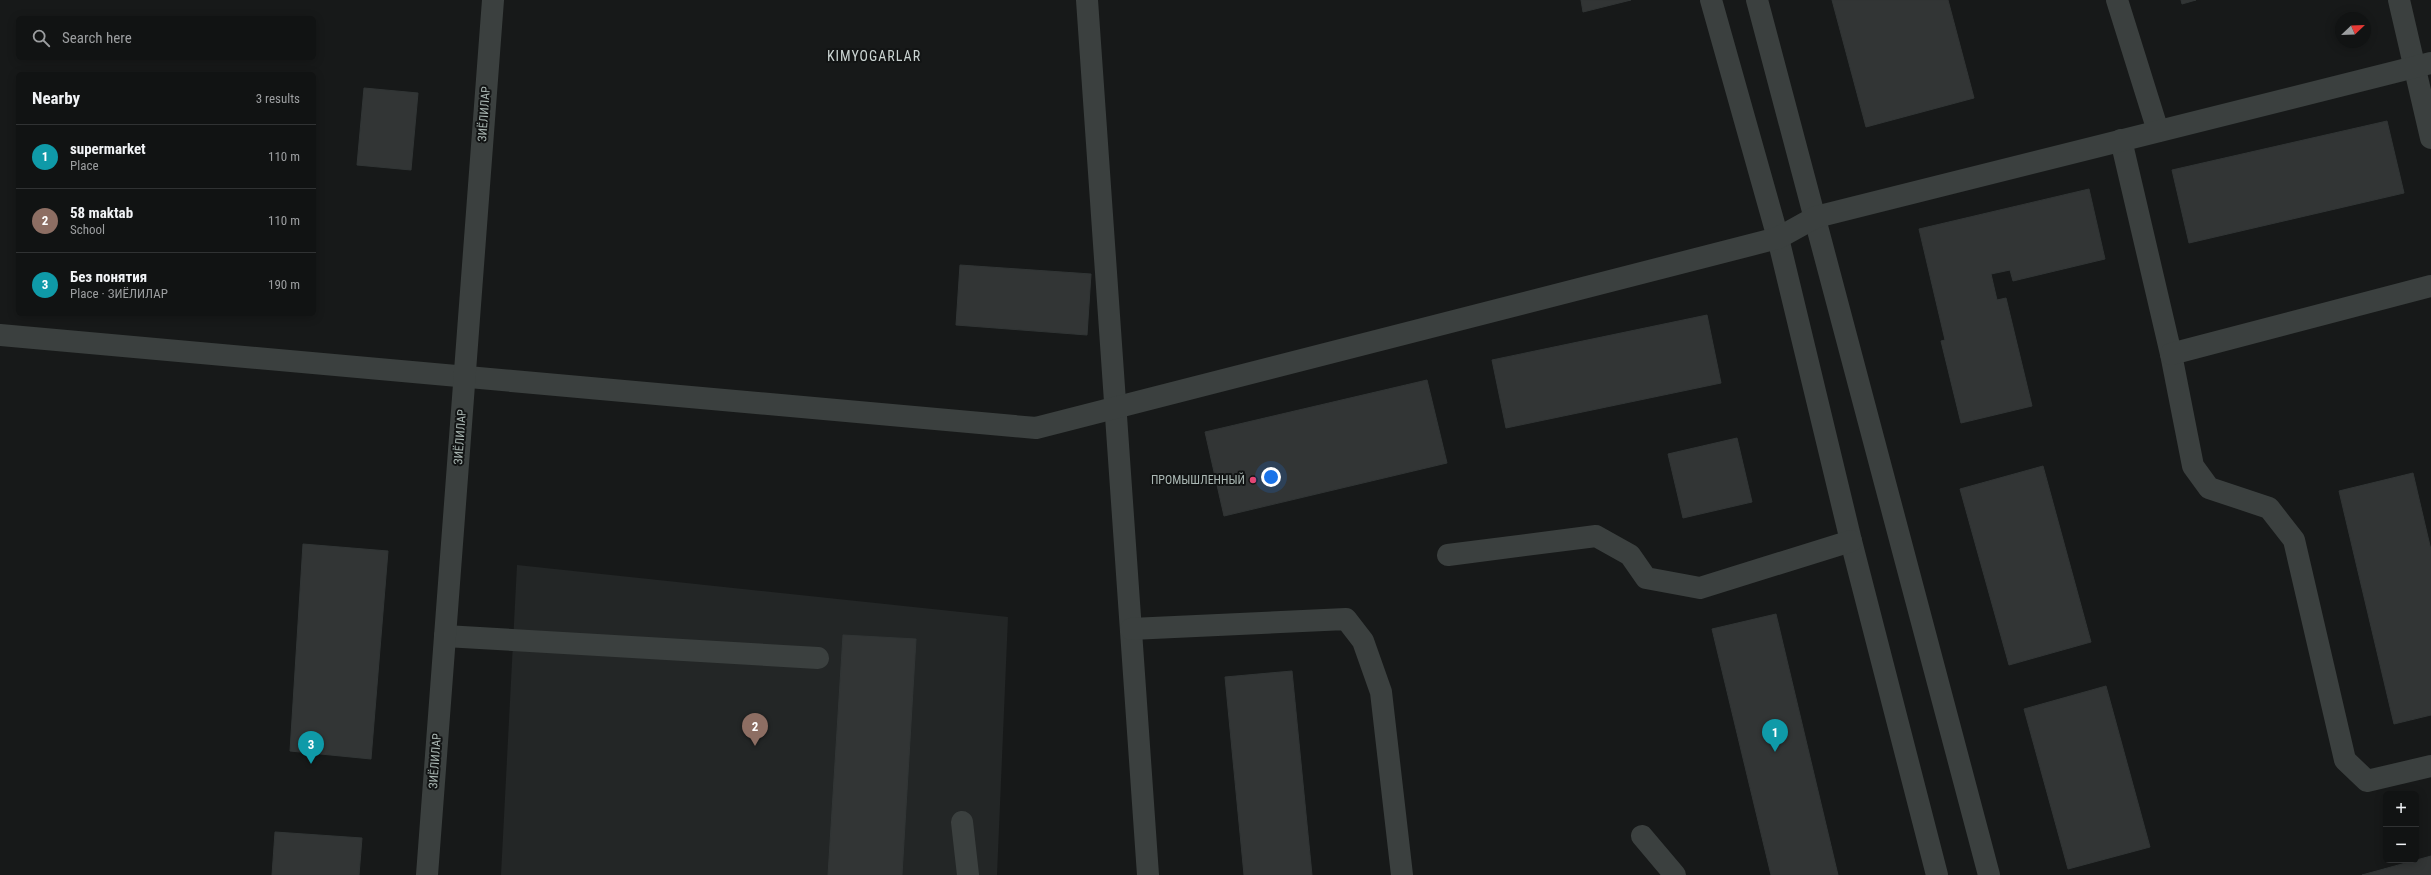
<!DOCTYPE html>
<html lang="en">
<head>
<meta charset="utf-8">
<style>
  body { margin:0; font-family:"Roboto Condensed",sans-serif; background:#1e2021; color:#f1f3f6 }
  .controls { position:absolute; right:12px; bottom:12px; display:grid; overflow:hidden; border-radius:6px; box-shadow:0 2px 10px #0003 }
  .controls button { width:36px; height:36px; display:grid; place-items:center; padding:0; border:0; border-bottom:1px solid #303233; background:#111313; color:#f1f3f6; font:20px sans-serif }
  .compass { position:absolute; left:2335px; top:12px; width:36px; height:36px; border-radius:50%; background:#111313; box-shadow:0 2px 10px #0003; rotate:67deg }
  .you { position:absolute; left:1271px; top:477px; width:14px; height:14px; margin:-10px; border:3px solid #fff; border-radius:50%; background:#1a73e8; box-shadow:0 0 0 6px #1a73e833 }
  .badge { display:grid; place-items:center; width:26px; height:26px; border-radius:50%; background:#b45309; color:#fff; font-size:13px; font-weight:700 }
  .pin { position:absolute; translate:-50% -33px; filter:drop-shadow(0 1px 2px #0008) }
  .pin::after { content:''; position:absolute; top:21px; width:14px; height:12px; background:inherit; clip-path:polygon(0 0,100% 0,50% 100%) }
  .list { margin:0; padding:0; list-style:none }
  h2 { display:flex; justify-content:space-between; align-items:center; height:52px; margin:0; padding:0 16px; font-size:17px }
  h2 small { font-size:13px; font-weight:400; color:#9c9ea0 }
  .list li { display:grid; grid-template-columns:26px 1fr auto; gap:12px; align-items:center; box-sizing:border-box; height:64px; padding:0 16px; border-top:1px solid #303233 }
  .list b { display:block; font-size:15px; white-space:nowrap }
  .list p { margin:0; font-size:13px; white-space:nowrap; color:#9c9ea0 }
  .list em { font-size:13px; font-style:normal; color:#9c9ea0 }
  .icon { flex:none; width:22px; height:22px; fill:none; stroke:currentColor; stroke-width:2; stroke-linecap:round; stroke-linejoin:round }
  .map { position:relative; flex:none; width:2431px; height:875px; overflow:hidden }
  .search { position:absolute; background:#111313; box-shadow:0 2px 10px #0003; left:16px; top:16px; width:300px; height:44px; display:flex; align-items:center; gap:10px; box-sizing:border-box; padding:0 14px; border-radius:6px; color:#9c9ea0; font-size:15px }
  .panel { position:absolute; background:#111313; box-shadow:0 2px 10px #0003; left:16px; top:72px; width:300px; height:244px; border-radius:6px }
  .map>svg:first-child { display:block }
  .built { fill:#232626 }
  .building { fill:#323535; stroke:#313535 }
  .lines { fill:none; stroke-linecap:round; stroke-linejoin:round }
  .minor { stroke:#3b403f; stroke-width:22 }
  .poi-dot { fill:#e44573; stroke:#121414; stroke-width:1.5 }
  .labels { text-anchor:middle; stroke-width:4; stroke-linejoin:round; paint-order:stroke }
  .street-label { font-size:12px; fill:#abb8b4; stroke:#121414 }
  .poi-label { font-size:12px; fill:#abb8b4; stroke:#121414; text-anchor:end }
  .quarter-label { font-size:14px; letter-spacing:1px; fill:#cbd4d2; stroke:#121414 }
</style>
</head>
<body>
<div class="map">
<svg width="2431" height="875" viewBox="0 0 2431 875">
  <rect width="100%" height="100%" fill="#171919"/>
  <polygon class="built" points="517,565 1008,617 997,875 501,875"/>
  <g class="building">
    <polygon points="1581,0 1631,0 1583,12"/>
    <polygon points="1832,0 1948,0 1974,98 1866,127"/>
    <polygon points="2181,0 2196,0 2182,4"/>
    <polygon points="364,88 418,93 411,170 357,165"/>
    <polygon points="2387,121 2404,193 2189,243 2172,170"/>
    <polygon points="2089,189 2105,259 2013,281 2010,270 1991,274 1997,300 2006,298 2032,406 1961,423 1941,341 1945,340 1919,229"/>
    <polygon points="960,265 1091,274 1087,335 956,325"/>
    <polygon points="1707,315 1721,383 1506,428 1492,360"/>
    <polygon points="1427,380 1447,463 1224,516 1205,432"/>
    <polygon points="1737,438 1752,502 1683,518 1668,454"/>
    <polygon points="2043,466 2091,642 2009,665 1960,489"/>
    <polygon points="2413,473 2431,550 2431,715 2394,724 2339,491"/>
    <polygon points="303,544 388,551 371,759 290,751"/>
    <polygon points="1776,614 1838,875 1771,875 1712,629"/>
    <polygon points="843,635 916,639 902,875 828,875"/>
    <polygon points="1292,671 1312,875 1244,875 1225,677"/>
    <polygon points="2106,686 2150,847 2068,869 2024,709"/>
    <polygon points="275,832 362,838 359,875 272,875"/>
    <polygon points="2431,856 2431,875 2362,875"/>
  </g>
  <g class="lines">
    <g class="minor">
      <polyline points="1087,0 1148,875"/>
      <polyline points="1711,0 1778,238 1851,541 1937,875"/>
      <polyline points="1757,0 1989,875"/>
      <polyline points="2117,0 2158,131"/>
      <polyline points="2399,0 2431,138"/>
      <polyline points="2121,140 2171,354 2193,466 2209,488 2269,508 2294,540 2345,760 2367,781 2431,766"/>
      <polyline points="0,335 1036,428 1778,238 1816,217 2431,63"/>
      <polyline points="2171,354 2431,286"/>
      <polyline points="1448,555 1596,536 1630,555 1646,578 1700,588 1851,541"/>
      <polyline points="1131,629 1346,619 1363,641 1381,692 1402,875"/>
      <polyline points="445,636 818,658"/>
      <polyline points="962,822 968,875"/>
      <polyline points="1642,836 1675,875"/>
      <polyline points="427,875 493,0"/>
    </g>
  </g>
  <circle class="poi-dot" cx="1253" cy="480" r="4"/>
  <g class="labels">
    <g class="street-label">
      <text transform="translate(484 114) rotate(-86)" y="4">ЗИЁЛИЛАР</text>
      <text transform="translate(460 437) rotate(-86)" y="4">ЗИЁЛИЛАР</text>
      <text transform="translate(435 761) rotate(-86)" y="4">ЗИЁЛИЛАР</text>
    </g>
    <g class="poi-label">
      <text x="1245" y="484">ПРОМЫШЛЕННЫЙ</text>
    </g>
    <g class="quarter-label">
      <text x="874" y="61">KIMYOGARLAR</text>
    </g>
  </g>
</svg>
<div class="controls">
<button>+</button>
<button>−</button>
</div>
<svg class="compass" viewBox="-18 -18 36 36"><path d="M0-13l5 13h-10z" fill="#e53935"/><path d="M0 13l5-13h-10z" fill="#9c9ea0"/></svg>
<div class="you"></div>
<div class="pin badge" style="left:1775px;top:752px;background:#0f9aa8">1</div>
<div class="pin badge" style="left:755px;top:746px;background:#8d6e63">2</div>
<div class="pin badge" style="left:311px;top:764px;background:#0f9aa8">3</div>
<div class="search"><svg class="icon" aria-label="search" viewBox="0 0 24 24"><circle cx="10" cy="10" r="6"/><path d="M15 15l6 6"/></svg>Search here</div>
<section class="panel">
<h2>Nearby<small>3 results</small></h2>
<ul class="list">
<li><span class="badge" style="background:#0f9aa8">1</span><div><b>supermarket</b><p>Place</p></div><em>110 m</em></li>
<li><span class="badge" style="background:#8d6e63">2</span><div><b>58 maktab</b><p>School</p></div><em>110 m</em></li>
<li><span class="badge" style="background:#0f9aa8">3</span><div><b>Без понятия</b><p>Place · ЗИЁЛИЛАР</p></div><em>190 m</em></li>
</ul>
</section>
</div>
</body>
</html>
